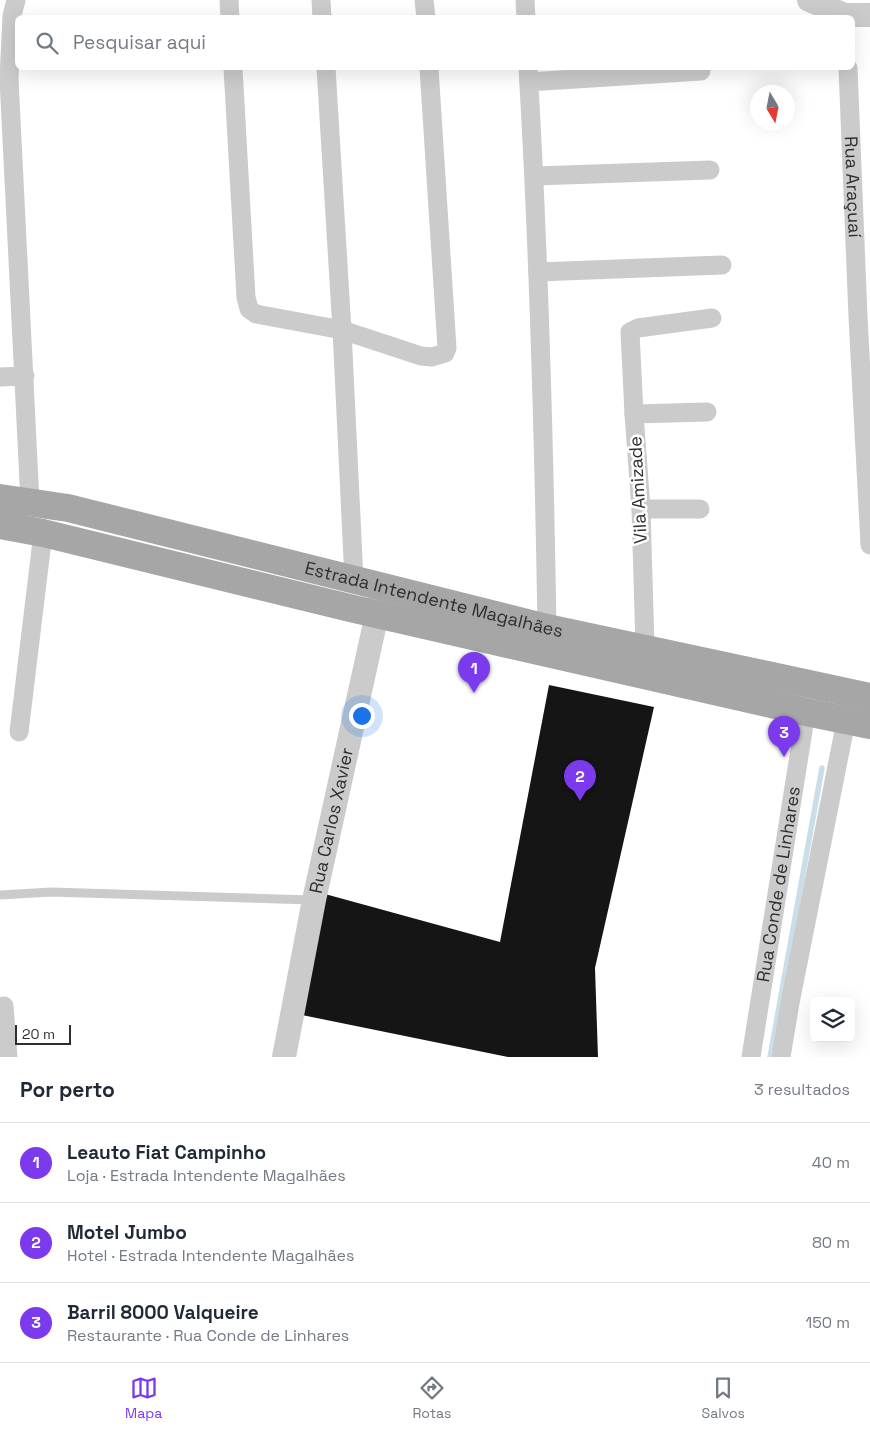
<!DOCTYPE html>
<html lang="pt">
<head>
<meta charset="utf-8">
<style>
  body { margin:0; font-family:"Space Grotesk",sans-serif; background:#f6f6f7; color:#1f2937 }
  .controls { position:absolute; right:15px; bottom:15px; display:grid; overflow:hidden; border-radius:8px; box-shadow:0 5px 20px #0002 }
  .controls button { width:45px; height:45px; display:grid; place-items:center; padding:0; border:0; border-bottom:1px solid #e0e1e3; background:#fff; color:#1f2937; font:25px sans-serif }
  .compass { position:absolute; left:750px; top:85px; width:45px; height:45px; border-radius:50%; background:#fff; box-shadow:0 5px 20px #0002; rotate:170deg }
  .scale { position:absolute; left:15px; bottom:12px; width:56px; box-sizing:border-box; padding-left:5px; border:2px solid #2e2e2e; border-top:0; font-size:14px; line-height:18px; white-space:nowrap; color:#2e2e2e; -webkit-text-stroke:4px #fff; paint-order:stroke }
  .you { position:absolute; left:361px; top:715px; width:18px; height:18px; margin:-12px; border:4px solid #fff; border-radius:50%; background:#1a73e8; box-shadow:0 0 0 8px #1a73e833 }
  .badge { display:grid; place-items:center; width:32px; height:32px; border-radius:50%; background:#7c3aed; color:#fff; font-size:16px; font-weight:700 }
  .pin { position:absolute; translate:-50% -41px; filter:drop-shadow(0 1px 2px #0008) }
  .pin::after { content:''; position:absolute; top:26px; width:18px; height:15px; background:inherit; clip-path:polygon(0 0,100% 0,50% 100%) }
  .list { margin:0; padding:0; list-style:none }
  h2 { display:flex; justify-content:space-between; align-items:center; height:65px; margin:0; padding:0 20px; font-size:21px }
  h2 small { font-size:16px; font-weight:400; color:#747a83 }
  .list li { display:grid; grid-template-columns:32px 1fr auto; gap:15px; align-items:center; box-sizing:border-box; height:80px; padding:0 20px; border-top:1px solid #e0e1e3 }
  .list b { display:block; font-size:19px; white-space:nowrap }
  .list p { margin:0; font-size:16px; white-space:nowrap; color:#747a83 }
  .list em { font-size:16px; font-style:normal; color:#747a83 }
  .icon { flex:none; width:28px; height:28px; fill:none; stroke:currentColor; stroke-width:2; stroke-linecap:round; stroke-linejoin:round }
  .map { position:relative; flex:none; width:870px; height:1057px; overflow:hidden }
  .search { position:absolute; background:#fff; box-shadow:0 5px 20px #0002; left:15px; right:15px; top:15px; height:55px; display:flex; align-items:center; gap:12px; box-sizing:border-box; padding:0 18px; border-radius:8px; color:#747a83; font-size:19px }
  .sheet { height:305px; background:#fff }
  nav { display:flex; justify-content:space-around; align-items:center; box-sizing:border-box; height:70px; border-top:1px solid #e0e1e3; background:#fff; font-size:14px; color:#747a83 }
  nav a { display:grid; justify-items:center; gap:2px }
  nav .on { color:#7c3aed }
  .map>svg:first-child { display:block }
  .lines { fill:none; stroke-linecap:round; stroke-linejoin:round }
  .stream { stroke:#cadee9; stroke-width:5.5 }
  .building { fill:#151515 }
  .service { stroke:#cbcbcb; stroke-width:9 }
  .minor { stroke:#cbcbcb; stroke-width:19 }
  .tertiary { stroke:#cbcbcb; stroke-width:24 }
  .primary { stroke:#a6a6a6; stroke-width:28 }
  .labels { text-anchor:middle; stroke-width:5; stroke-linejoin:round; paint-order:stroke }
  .street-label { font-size:18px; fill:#2e2e2e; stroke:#fff }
</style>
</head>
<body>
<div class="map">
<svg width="870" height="1057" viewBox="0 0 870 1057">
  <rect width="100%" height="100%" fill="#fff"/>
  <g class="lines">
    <polyline class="stream" points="770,1057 822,768"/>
  </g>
  <polygon class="building" points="549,685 654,707 595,968 598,1057 508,1057 297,1014 325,894 500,942"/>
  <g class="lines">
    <polyline class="service" points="0,895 51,892 312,900"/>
    <g class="minor">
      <polyline points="16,0 12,16 9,79 30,502"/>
      <polyline points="229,0 230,18"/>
      <polyline points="321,0 322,18"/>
      <polyline points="424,0 426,18"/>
      <polyline points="525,0 526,18"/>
      <polyline points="233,68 246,297 249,309 256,314 342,330 421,356 432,357 445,353 447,348 429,68"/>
      <polyline points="326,68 342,330 354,580"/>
      <path d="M 528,68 C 539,254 544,441 547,628"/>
      <path id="s1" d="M 848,68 L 858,317 L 870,545"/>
      <polyline points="529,82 701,71"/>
      <polyline points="535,176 710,170"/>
      <polyline points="538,272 722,265"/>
      <polyline points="0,377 25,376"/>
      <polyline points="634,414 707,412"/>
      <polyline points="641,509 700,509"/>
      <polyline points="645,648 641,509 634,414 630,332 638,328 712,318"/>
      <polyline points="19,732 43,533"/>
      <polyline points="4,1006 8,1057"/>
      <path id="s2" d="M 751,1057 L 806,712"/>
      <polyline points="781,1057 790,1003 846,721"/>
    </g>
    <g class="tertiary">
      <polyline points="809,0 845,15 870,15"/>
      <path id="s3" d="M 284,1057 L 314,900 L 381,596"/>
    </g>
    <g class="primary">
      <path id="s4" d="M 0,498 L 68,508 L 547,628 L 870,697"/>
      <polyline points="0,525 43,533 354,609 806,712 870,725"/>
    </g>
  </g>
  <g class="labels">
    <g class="street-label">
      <text dy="6" stroke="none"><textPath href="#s1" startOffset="119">Rua Araçuaí</textPath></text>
      <text transform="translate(638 490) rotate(-93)" y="6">Vila Amizade</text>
      <text dy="6" stroke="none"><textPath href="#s4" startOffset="446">Estrada Intendente Magalhães</textPath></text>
      <text dy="6" stroke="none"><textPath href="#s3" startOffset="241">Rua Carlos Xavier</textPath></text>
      <text dy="6" stroke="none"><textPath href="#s2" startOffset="175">Rua Conde de Linhares</textPath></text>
    </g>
  </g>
</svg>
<div class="controls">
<button><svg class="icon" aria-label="layers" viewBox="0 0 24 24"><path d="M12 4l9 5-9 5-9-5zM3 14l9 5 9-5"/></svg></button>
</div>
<svg class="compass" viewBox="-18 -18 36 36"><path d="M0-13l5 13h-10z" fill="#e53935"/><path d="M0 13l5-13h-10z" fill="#747a83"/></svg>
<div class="scale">20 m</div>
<div class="you"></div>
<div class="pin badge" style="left:474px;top:693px">1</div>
<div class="pin badge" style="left:580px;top:801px">2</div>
<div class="pin badge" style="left:784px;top:757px">3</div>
<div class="search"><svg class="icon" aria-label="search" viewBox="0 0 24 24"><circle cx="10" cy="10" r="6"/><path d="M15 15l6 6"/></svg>Pesquisar aqui</div>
</div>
<section class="sheet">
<h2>Por perto<small>3 resultados</small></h2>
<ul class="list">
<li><span class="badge">1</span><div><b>Leauto Fiat Campinho</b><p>Loja · Estrada Intendente Magalhães</p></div><em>40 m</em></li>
<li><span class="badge">2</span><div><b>Motel Jumbo</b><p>Hotel · Estrada Intendente Magalhães</p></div><em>80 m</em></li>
<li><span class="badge">3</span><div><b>Barril 8000 Valqueire</b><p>Restaurante · Rua Conde de Linhares</p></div><em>150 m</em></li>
</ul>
</section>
<nav>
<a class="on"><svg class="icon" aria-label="map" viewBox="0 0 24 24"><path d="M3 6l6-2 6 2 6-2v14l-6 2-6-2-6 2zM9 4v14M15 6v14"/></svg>Mapa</a>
<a><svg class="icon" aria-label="directions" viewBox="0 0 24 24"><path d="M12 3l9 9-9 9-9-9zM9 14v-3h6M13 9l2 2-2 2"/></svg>Rotas</a>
<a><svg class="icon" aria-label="saved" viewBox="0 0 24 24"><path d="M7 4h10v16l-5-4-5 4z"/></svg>Salvos</a>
</nav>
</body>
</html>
